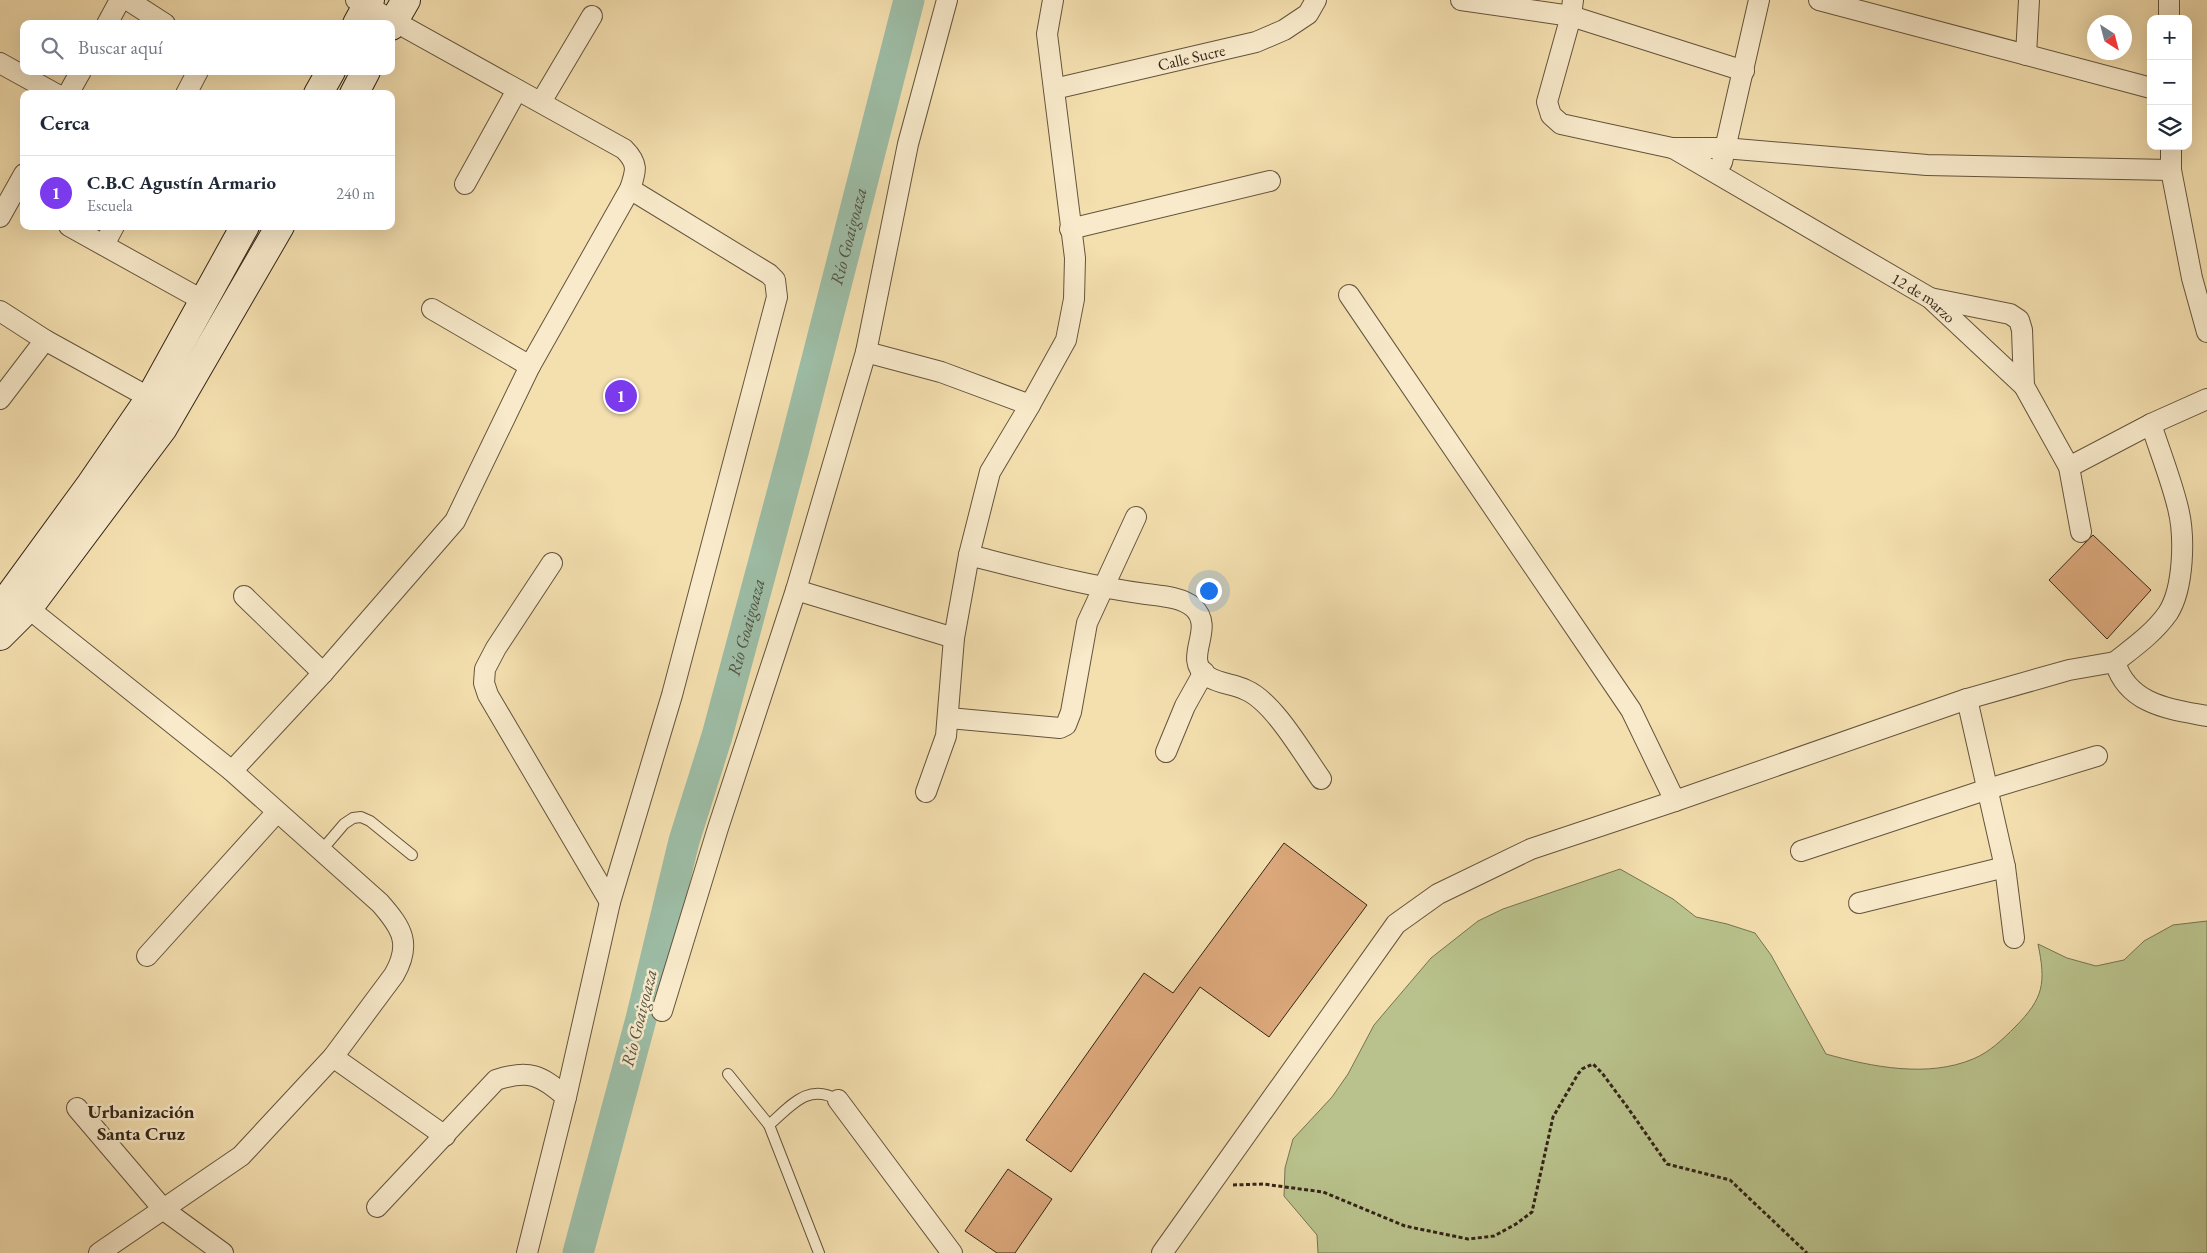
<!DOCTYPE html>
<html lang="es">
<head>
<meta charset="utf-8">
<style>
  body { margin:0; font-family:"EB Garamond",serif; background:#f2f2f3; color:#1f2937 }
  .controls { position:absolute; right:15px; top:15px; display:grid; overflow:hidden; border-radius:10px; box-shadow:0 5px 20px #0002 }
  .controls button { width:45px; height:45px; display:grid; place-items:center; padding:0; border:0; border-bottom:1px solid #e0e1e3; background:#fff; color:#1f2937; font:25px sans-serif }
  .compass { position:absolute; left:2087px; top:15px; width:45px; height:45px; border-radius:50%; background:#fff; box-shadow:0 5px 20px #0002; rotate:144deg }
  .you { position:absolute; left:1208px; top:590px; width:18px; height:18px; margin:-12px; border:4px solid #fff; border-radius:50%; background:#1a73e8; box-shadow:0 0 0 8px #1a73e833 }
  .badge { display:grid; place-items:center; width:32px; height:32px; border-radius:50%; background:#7c3aed; color:#fff; font-size:16px; font-weight:700 }
  .pin { position:absolute; translate:-50% -50%; border:2px solid #fff; box-shadow:0 1px 5px #0006 }
  .list { margin:0; padding:0; list-style:none }
  h2 { display:flex; justify-content:space-between; align-items:center; height:65px; margin:0; padding:0 20px; font-size:21px }
  h2 small { font-size:16px; font-weight:400; color:#747a83 }
  .list li { display:grid; grid-template-columns:32px 1fr auto; gap:15px; align-items:center; box-sizing:border-box; height:75px; padding:0 20px; border-top:1px solid #e0e1e3 }
  .list b { display:block; font-size:19px; white-space:nowrap }
  .list p { margin:0; font-size:16px; white-space:nowrap; color:#747a83 }
  .list em { font-size:16px; font-style:normal; color:#747a83 }
  .icon { flex:none; width:28px; height:28px; fill:none; stroke:currentColor; stroke-width:2; stroke-linecap:round; stroke-linejoin:round }
  .map { position:relative; flex:none; width:2207px; height:1253px; overflow:hidden }
  .search { position:absolute; background:#fff; box-shadow:0 5px 20px #0002; left:20px; top:20px; width:375px; height:55px; display:flex; align-items:center; gap:12px; box-sizing:border-box; padding:0 18px; border-radius:10px; color:#747a83; font-size:19px }
  .panel { position:absolute; background:#fff; box-shadow:0 5px 20px #0002; left:20px; top:90px; width:375px; height:140px; border-radius:10px }
  .map>svg:first-child { display:block }
  .green { fill:#b9c28c; stroke:#767452 }
  .lines { fill:none; stroke-linecap:round; stroke-linejoin:round }
  .river { stroke:#9dbda6; stroke-width:31 }
  .building { fill:#dca87c; stroke:#342517 }
  .lane-casing { stroke:#64543d; stroke-width:12 }
  .street-casing { stroke:#64543d; stroke-width:22 }
  .secondary-casing { stroke:#342517; stroke-width:30 }
  .path { stroke:#342517; stroke-width:3; stroke-dasharray:4 2.5; stroke-linecap:butt }
  .lane { stroke:#f8eacb; stroke-width:10 }
  .street { stroke:#f8eacb; stroke-width:20 }
  .secondary { stroke:#f8eacb; stroke-width:28 }
  .labels { text-anchor:middle; stroke-width:5; stroke-linejoin:round; paint-order:stroke }
  .street-label { font-size:16px; fill:#342517; stroke:#f8eacb }
  .water-label { font-size:18px; font-style:italic; fill:#545342; stroke:#f8eacb }
  .quarter-label { font-size:19px; font-weight:bold; fill:#342517; stroke:#f8eacb }
</style>
</head>
<body>
<div class="map">
<svg width="2207" height="1253" viewBox="0 0 2207 1253">
  <rect width="100%" height="100%" fill="#f4dfaf"/>
  <filter id="stains"><feTurbulence type="fractalNoise" baseFrequency=".004" numOctaves="4"/><feColorMatrix values="0 0 0 0 .2 0 0 0 0 .09 0 0 0 0 .02 0 0 0 .5 -.17"/></filter>
  <radialGradient id="worn" r=".72"><stop offset=".6" stop-color="#630" stop-opacity="0"/><stop offset="1" stop-color="#630" stop-opacity=".3"/></radialGradient>
  <path class="green" d="M 1620,869 L 1673,899 L 1696,917 L 1727,924 L 1755,933 L 1771,955 L 1826,1054 C 1872,1067 1928,1078 1973,1059 C 1990,1052 2003,1039 2015,1027 C 2044,998 2046,983 2038,944 L 2067,958 L 2096,966 L 2124,960 L 2144,941 L 2173,925 L 2207,921 L 2207,1253 L 1318,1253 L 1317,1235 L 1284,1196 L 1285,1168 L 1293,1139 L 1332,1097 L 1348,1074 L 1374,1025 L 1431,958 L 1478,921 L 1503,909 Z"/>
  <g class="lines">
    <path class="river" id="s1" d="M 578,1253 L 641,1019 L 684,841 L 717,736 L 794,449 L 909,0"/>
  </g>
  <g class="building">
    <polygon points="2093,535 2151,590 2107,639 2049,580"/>
    <polygon points="1284,843 1367,905 1269,1037 1200,987 1071,1172 1026,1140 1144,973 1173,993"/>
    <polygon points="1008,1169 1052,1199 1015,1253 997,1253 965,1231"/>
  </g>
  <g class="lines">
    <defs>
      <g id="lane">
        <polyline points="321,851 344,824 353,818 361,817 370,821 412,855"/>
        <polyline points="728,1074 769,1125 819,1253"/>
        <path d="M 769,1125 C 791,1106 808,1082 838,1100"/>
      </g>
      <g id="street">
        <polyline points="128,0 165,24"/>
        <polyline points="1461,0 1571,16 1744,71"/>
        <polyline points="1573,0 1571,16 1547,102 1551,115 1561,124 1672,148 1724,148 1927,165 2171,170"/>
        <polyline points="1819,0 2151,88"/>
        <polyline points="2169,0 2169,19"/>
        <polyline points="107,24 120,0"/>
        <polyline points="2026,55 2029,0"/>
        <polyline points="0,63 56,94"/>
        <path id="s2" d="M 1054,89 L 1256,42 L 1284,30 L 1308,14 L 1316,0"/>
        <polyline points="68,94 81,71"/>
        <polyline points="186,94 198,71"/>
        <polyline points="541,102 592,16"/>
        <polyline points="2171,146 2171,170 2192,278 2207,332"/>
        <path id="s3" d="M 1673,148 L 1930,298 L 2024,386 L 2069,467 L 2081,532"/>
        <polyline points="1722,162 1759,0"/>
        <polyline points="465,184 517,90"/>
        <polyline points="0,217 24,174"/>
        <polyline points="69,226 204,301"/>
        <polyline points="1070,229 1270,181"/>
        <polyline points="104,245 114,226"/>
        <polyline points="1349,295 1631,710 1675,801"/>
        <polyline points="1930,298 2010,314 2019,320 2022,330 2024,386"/>
        <polyline points="432,309 530,366"/>
        <polyline points="0,311 45,340 150,398"/>
        <polyline points="866,352 941,372 1030,405"/>
        <polyline points="0,399 45,340"/>
        <path d="M 2151,424 C 2160,452 2171,479 2178,508 C 2185,536 2184,588 2168,613 C 2154,633 2134,647 2115,662 C 2128,705 2170,709 2207,716"/>
        <polyline points="2069,467 2151,424 2207,399"/>
        <path d="M 969,555 C 1028,570 1086,586 1146,594 C 1161,596 1181,597 1193,607 C 1217,629 1181,658 1207,676 C 1219,684 1234,684 1246,690 C 1274,702 1303,754 1321,779"/>
        <polyline points="552,563 496,648 485,669 484,683 488,695 610,902"/>
        <polyline points="796,590 954,638"/>
        <polyline points="244,596 323,673"/>
        <path d="M 18,600 L 232,771 L 380,903 C 402,928 412,944 394,975 L 333,1057 L 241,1156 L 99,1253"/>
        <polyline points="1967,699 2005,867 2014,938"/>
        <polyline points="949,718 1060,728 1066,725 1071,712 1087,623 1136,517"/>
        <polyline points="1166,752 1185,706 1204,672"/>
        <path d="M 232,771 L 323,673 L 455,521 L 530,366 L 630,189 C 636,171 639,164 624,149 L 356,0"/>
        <polyline points="926,792 946,736 954,638 969,555 990,472 1030,405 1066,340 1074,299 1075,258 1047,34 1053,0"/>
        <polyline points="1801,851 1988,789 2097,756"/>
        <polyline points="1859,903 2005,867"/>
        <polyline points="147,956 277,812"/>
        <polyline points="662,1011 718,828 796,590 866,352 908,144 947,0"/>
        <polyline points="333,1057 445,1136"/>
        <polyline points="838,1100 952,1253"/>
        <polyline points="77,1108 164,1210 223,1253"/>
        <path d="M 377,1207 L 496,1080 C 529,1069 541,1075 566,1097"/>
        <polyline points="527,1253 566,1097 610,902 672,695 777,297 775,280 769,274 630,189"/>
        <polyline points="1162,1253 1396,924 1438,894 1531,849 1675,801 1967,699 2069,670 2115,662"/>
      </g>
      <g id="secondary">
        <polyline points="357,24 370,0"/>
        <polyline points="391,26 406,0"/>
        <polyline points="318,94 331,71"/>
        <polyline points="354,94 366,71"/>
        <polyline points="0,605 10,595 91,484 150,398 245,226"/>
        <polyline points="0,636 29,607 163,428 280,226"/>
      </g>
    </defs>
    <use href="#lane" class="lane-casing"/>
    <use href="#street" class="street-casing"/>
    <use href="#secondary" class="secondary-casing"/>
    <polyline class="path" points="1233,1185 1263,1184 1323,1192 1405,1226 1468,1239 1494,1236 1516,1224 1532,1212 1553,1117 1578,1074 1582,1069 1593,1064 1602,1073 1628,1108 1667,1164 1730,1180 1807,1253"/>
    <use href="#lane" class="lane"/>
    <use href="#street" class="street"/>
    <use href="#secondary" class="secondary"/>
  </g>
  <g class="labels">
    <g class="street-label">
      <text dy="6" stroke="none"><textPath href="#s2" startOffset="141">Calle Sucre</textPath></text>
      <text dy="6" stroke="none"><textPath href="#s3" startOffset="292">12 de marzo</textPath></text>
    </g>
    <g class="water-label">
      <text dy="6" stroke="none"><textPath href="#s1" startOffset="1052">Río Goaigoaza</textPath></text>
      <text dy="6" stroke="none"><textPath href="#s1" startOffset="648">Río Goaigoaza</textPath></text>
      <text transform="translate(639 1018) rotate(-76)" y="6">Río Goaigoaza</text>
    </g>
    <g class="quarter-label">
      <text x="141" y="1118">Urbanización<tspan x="141" dy="22">Santa Cruz</tspan></text>
    </g>
  </g>
  <rect width="100%" height="100%" filter="url(#stains)"/>
  <rect width="100%" height="100%" fill="url(#worn)"/>
</svg>
<div class="controls">
<button>+</button>
<button>−</button>
<button><svg class="icon" aria-label="layers" viewBox="0 0 24 24"><path d="M12 4l9 5-9 5-9-5zM3 14l9 5 9-5"/></svg></button>
</div>
<svg class="compass" viewBox="-18 -18 36 36"><path d="M0-13l5 13h-10z" fill="#e53935"/><path d="M0 13l5-13h-10z" fill="#747a83"/></svg>
<div class="you"></div>
<div class="pin badge" style="left:621px;top:396px">1</div>
<div class="search"><svg class="icon" aria-label="search" viewBox="0 0 24 24"><circle cx="10" cy="10" r="6"/><path d="M15 15l6 6"/></svg>Buscar aquí</div>
<section class="panel">
<h2>Cerca<small></small></h2>
<ul class="list">
<li><span class="badge">1</span><div><b>C.B.C Agustín Armario</b><p>Escuela</p></div><em>240 m</em></li>
</ul>
</section>
</div>
</body>
</html>
